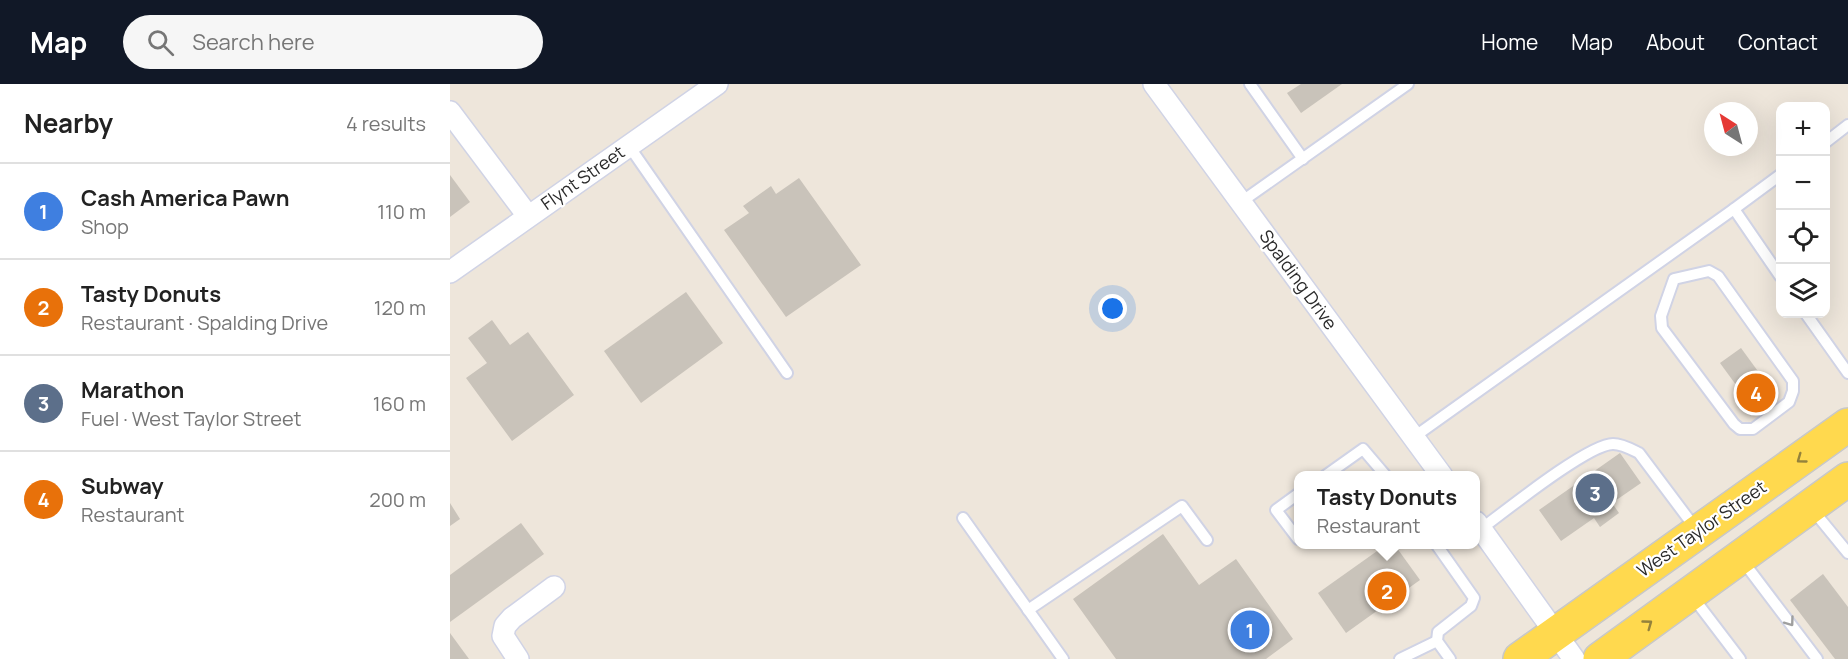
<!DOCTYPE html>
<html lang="en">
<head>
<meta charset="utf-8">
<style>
  body { margin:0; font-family:Manrope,sans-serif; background:#f6f6f6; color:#222 }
  .controls { position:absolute; right:18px; top:18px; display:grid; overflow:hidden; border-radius:12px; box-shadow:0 6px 24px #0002 }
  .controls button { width:54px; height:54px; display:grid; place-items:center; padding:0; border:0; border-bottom:2px solid #e0e0e0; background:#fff; color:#222; font:30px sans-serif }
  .compass { position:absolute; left:1254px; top:18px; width:54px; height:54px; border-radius:50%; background:#fff; box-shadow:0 6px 24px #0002; rotate:324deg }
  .you { position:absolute; left:663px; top:225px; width:21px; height:21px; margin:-15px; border:4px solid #fff; border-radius:50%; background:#1a73e8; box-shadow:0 0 0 9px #1a73e833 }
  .badge { display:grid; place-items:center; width:39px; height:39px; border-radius:50%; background:#111827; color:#fff; font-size:20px; font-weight:700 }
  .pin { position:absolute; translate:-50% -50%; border:3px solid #fff; box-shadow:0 2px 6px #0006 }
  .popup { position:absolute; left:844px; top:387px; width:186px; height:78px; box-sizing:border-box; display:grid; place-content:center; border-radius:12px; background:#fff; filter:drop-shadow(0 2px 4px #0005); font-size:20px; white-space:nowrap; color:#767676 }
  .popup b { font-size:22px; color:#222 }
  .popup::after { content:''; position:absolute; left:50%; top:100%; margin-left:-12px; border:12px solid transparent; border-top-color:#fff }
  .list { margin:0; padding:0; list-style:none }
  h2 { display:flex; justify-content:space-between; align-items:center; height:78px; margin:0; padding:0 24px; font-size:26px }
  h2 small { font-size:20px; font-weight:400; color:#767676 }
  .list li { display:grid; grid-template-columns:39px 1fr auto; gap:18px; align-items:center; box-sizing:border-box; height:96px; padding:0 24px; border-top:2px solid #e0e0e0 }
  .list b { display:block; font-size:22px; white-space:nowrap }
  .list p { margin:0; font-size:20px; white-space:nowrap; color:#767676 }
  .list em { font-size:20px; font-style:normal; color:#767676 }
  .icon { flex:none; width:33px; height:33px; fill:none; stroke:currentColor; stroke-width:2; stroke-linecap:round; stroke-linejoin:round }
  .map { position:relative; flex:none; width:1398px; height:575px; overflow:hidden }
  header { display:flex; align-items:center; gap:36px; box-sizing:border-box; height:84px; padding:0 30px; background:#111827; color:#fff }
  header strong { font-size:28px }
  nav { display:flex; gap:33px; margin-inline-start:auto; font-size:21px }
  .search { width:420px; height:54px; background:#f6f6f6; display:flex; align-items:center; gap:15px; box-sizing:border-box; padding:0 21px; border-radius:33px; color:#767676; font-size:22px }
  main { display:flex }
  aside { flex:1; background:#fff }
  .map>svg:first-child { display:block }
  .building { fill:#c9c3ba }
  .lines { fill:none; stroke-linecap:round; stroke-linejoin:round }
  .lane-casing { stroke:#d0d3e5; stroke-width:14 }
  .street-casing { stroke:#d0d3e5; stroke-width:24 }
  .primary-casing { stroke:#c8c8c8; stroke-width:36 }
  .lane { stroke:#fff; stroke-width:10 }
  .street { stroke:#fff; stroke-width:21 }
  .primary { stroke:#ffd94e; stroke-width:33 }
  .oneway { stroke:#94823c }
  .oneway2 { stroke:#9f9f9f }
  .labels { text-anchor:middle; stroke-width:4.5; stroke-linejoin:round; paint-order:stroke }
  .street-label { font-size:18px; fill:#2a2a2a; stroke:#fff }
</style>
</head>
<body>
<header>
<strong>Map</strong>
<div class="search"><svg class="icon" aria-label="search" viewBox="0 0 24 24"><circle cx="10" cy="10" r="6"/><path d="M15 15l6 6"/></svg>Search here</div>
<nav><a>Home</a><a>Map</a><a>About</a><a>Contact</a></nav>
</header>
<main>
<aside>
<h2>Nearby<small>4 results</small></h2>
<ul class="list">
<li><span class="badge" style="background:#3f7fe0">1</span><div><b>Cash America Pawn</b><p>Shop</p></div><em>110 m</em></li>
<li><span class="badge" style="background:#e8710a">2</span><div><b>Tasty Donuts</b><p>Restaurant · Spalding Drive</p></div><em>120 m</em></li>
<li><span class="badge" style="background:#5c6f8a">3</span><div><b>Marathon</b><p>Fuel · West Taylor Street</p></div><em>160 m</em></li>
<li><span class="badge" style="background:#e8710a">4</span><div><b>Subway</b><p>Restaurant</p></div><em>200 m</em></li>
</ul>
</aside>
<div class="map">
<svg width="1398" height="575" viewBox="0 0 1398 575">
  <rect width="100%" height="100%" fill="#eee6db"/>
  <g class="building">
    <polygon points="851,0 892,0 851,29 837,9"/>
    <polygon points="0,91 20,118 0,133"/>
    <polygon points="349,94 411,181 336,233 274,146 299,129 293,122 321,102 326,110"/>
    <polygon points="236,208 273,259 191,319 154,267"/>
    <polygon points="42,236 60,261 78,248 124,311 62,357 16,294 37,279 18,254"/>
    <polygon points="1291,264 1318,301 1297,316 1270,279"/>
    <polygon points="1170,369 1191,399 1162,419 1169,429 1150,443 1144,434 1111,457 1089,426"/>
    <polygon points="0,419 10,435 0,442"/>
    <polygon points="71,439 94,470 0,538 0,491"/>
    <polygon points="713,450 749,501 786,475 843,555 816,575 666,575 623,515"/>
    <polygon points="937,460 944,460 970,496 896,549 868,509"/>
    <polygon points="1373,490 1398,523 1398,575 1385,575 1340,516"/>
    <polygon points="0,549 19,575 0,575"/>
  </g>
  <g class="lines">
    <defs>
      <g id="lane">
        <polyline points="800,0 853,75"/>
        <polyline points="1376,58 1398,41"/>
        <polyline points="179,62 337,289"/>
        <polyline points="791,118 958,0"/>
        <polyline points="1284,125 1330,91"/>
        <polygon points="1259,187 1268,192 1343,297 1343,307 1339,318 1303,345 1290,345 1284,340 1212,244 1211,232 1224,195"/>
        <polyline points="1356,230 1398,289"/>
        <polyline points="964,353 1284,125 1330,192"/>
        <polyline points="875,392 913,365 936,392"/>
        <polyline points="848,410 826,426 848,455"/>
        <polyline points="1362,425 1398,469"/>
        <polyline points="513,434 613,575"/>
        <path d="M 1031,445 C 1054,428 1138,360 1163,360 C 1172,360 1181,365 1189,369 L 1246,445"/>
        <polyline points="986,460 1024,514 1021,522 988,548 987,557 1000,575"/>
        <polyline points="1292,476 1367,575"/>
        <polyline points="1242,512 1290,575"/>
        <polyline points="578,526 732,422 757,456"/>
        <polyline points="950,575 987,557"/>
      </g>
      <g id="street">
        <polyline points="704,0 992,392"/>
        <polyline points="0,28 78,132"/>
        <polyline points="0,188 267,0"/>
        <polyline points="1026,438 1124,575"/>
        <polyline points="68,575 53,552 55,542 62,534 104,503"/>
      </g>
      <g id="primary">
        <polyline points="1070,575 1398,341"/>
        <polyline points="1150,575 1398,395"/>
      </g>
    </defs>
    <use href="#lane" class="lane-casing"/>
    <use href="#street" class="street-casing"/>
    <use href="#primary" class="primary-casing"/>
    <use href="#lane" class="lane"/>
    <use href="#street" class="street"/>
    <use href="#primary" class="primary"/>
  </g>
  <defs><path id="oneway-chevron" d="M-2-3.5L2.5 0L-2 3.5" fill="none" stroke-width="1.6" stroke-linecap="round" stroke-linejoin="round" transform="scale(1.5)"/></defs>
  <g class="oneway">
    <use href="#oneway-chevron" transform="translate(1351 375) rotate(144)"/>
    <use href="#oneway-chevron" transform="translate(1198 540) rotate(-36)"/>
  </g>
  <use class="oneway2" href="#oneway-chevron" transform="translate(1340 538) rotate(54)"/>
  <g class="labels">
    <g class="street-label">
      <text transform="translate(133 94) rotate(-35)" y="6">Flynt Street</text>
      <text transform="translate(848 196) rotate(54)" y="6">Spalding Drive</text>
      <text transform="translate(1252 445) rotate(-35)" y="6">West Taylor Street</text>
    </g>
  </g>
</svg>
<div class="controls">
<button>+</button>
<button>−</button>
<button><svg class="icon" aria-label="locate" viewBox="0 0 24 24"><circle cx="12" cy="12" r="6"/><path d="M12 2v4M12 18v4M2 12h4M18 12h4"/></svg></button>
<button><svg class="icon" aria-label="layers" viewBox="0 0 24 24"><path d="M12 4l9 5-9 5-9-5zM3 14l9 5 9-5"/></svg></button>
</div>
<svg class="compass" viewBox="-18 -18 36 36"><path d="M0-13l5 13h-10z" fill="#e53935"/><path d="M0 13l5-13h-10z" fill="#767676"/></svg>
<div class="you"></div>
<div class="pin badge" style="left:800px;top:546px;background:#3f7fe0">1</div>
<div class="pin badge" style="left:937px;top:507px;background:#e8710a">2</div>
<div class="popup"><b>Tasty Donuts</b>Restaurant</div>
<div class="pin badge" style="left:1145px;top:409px;background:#5c6f8a">3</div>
<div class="pin badge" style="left:1306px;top:309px;background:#e8710a">4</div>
</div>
</main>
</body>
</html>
